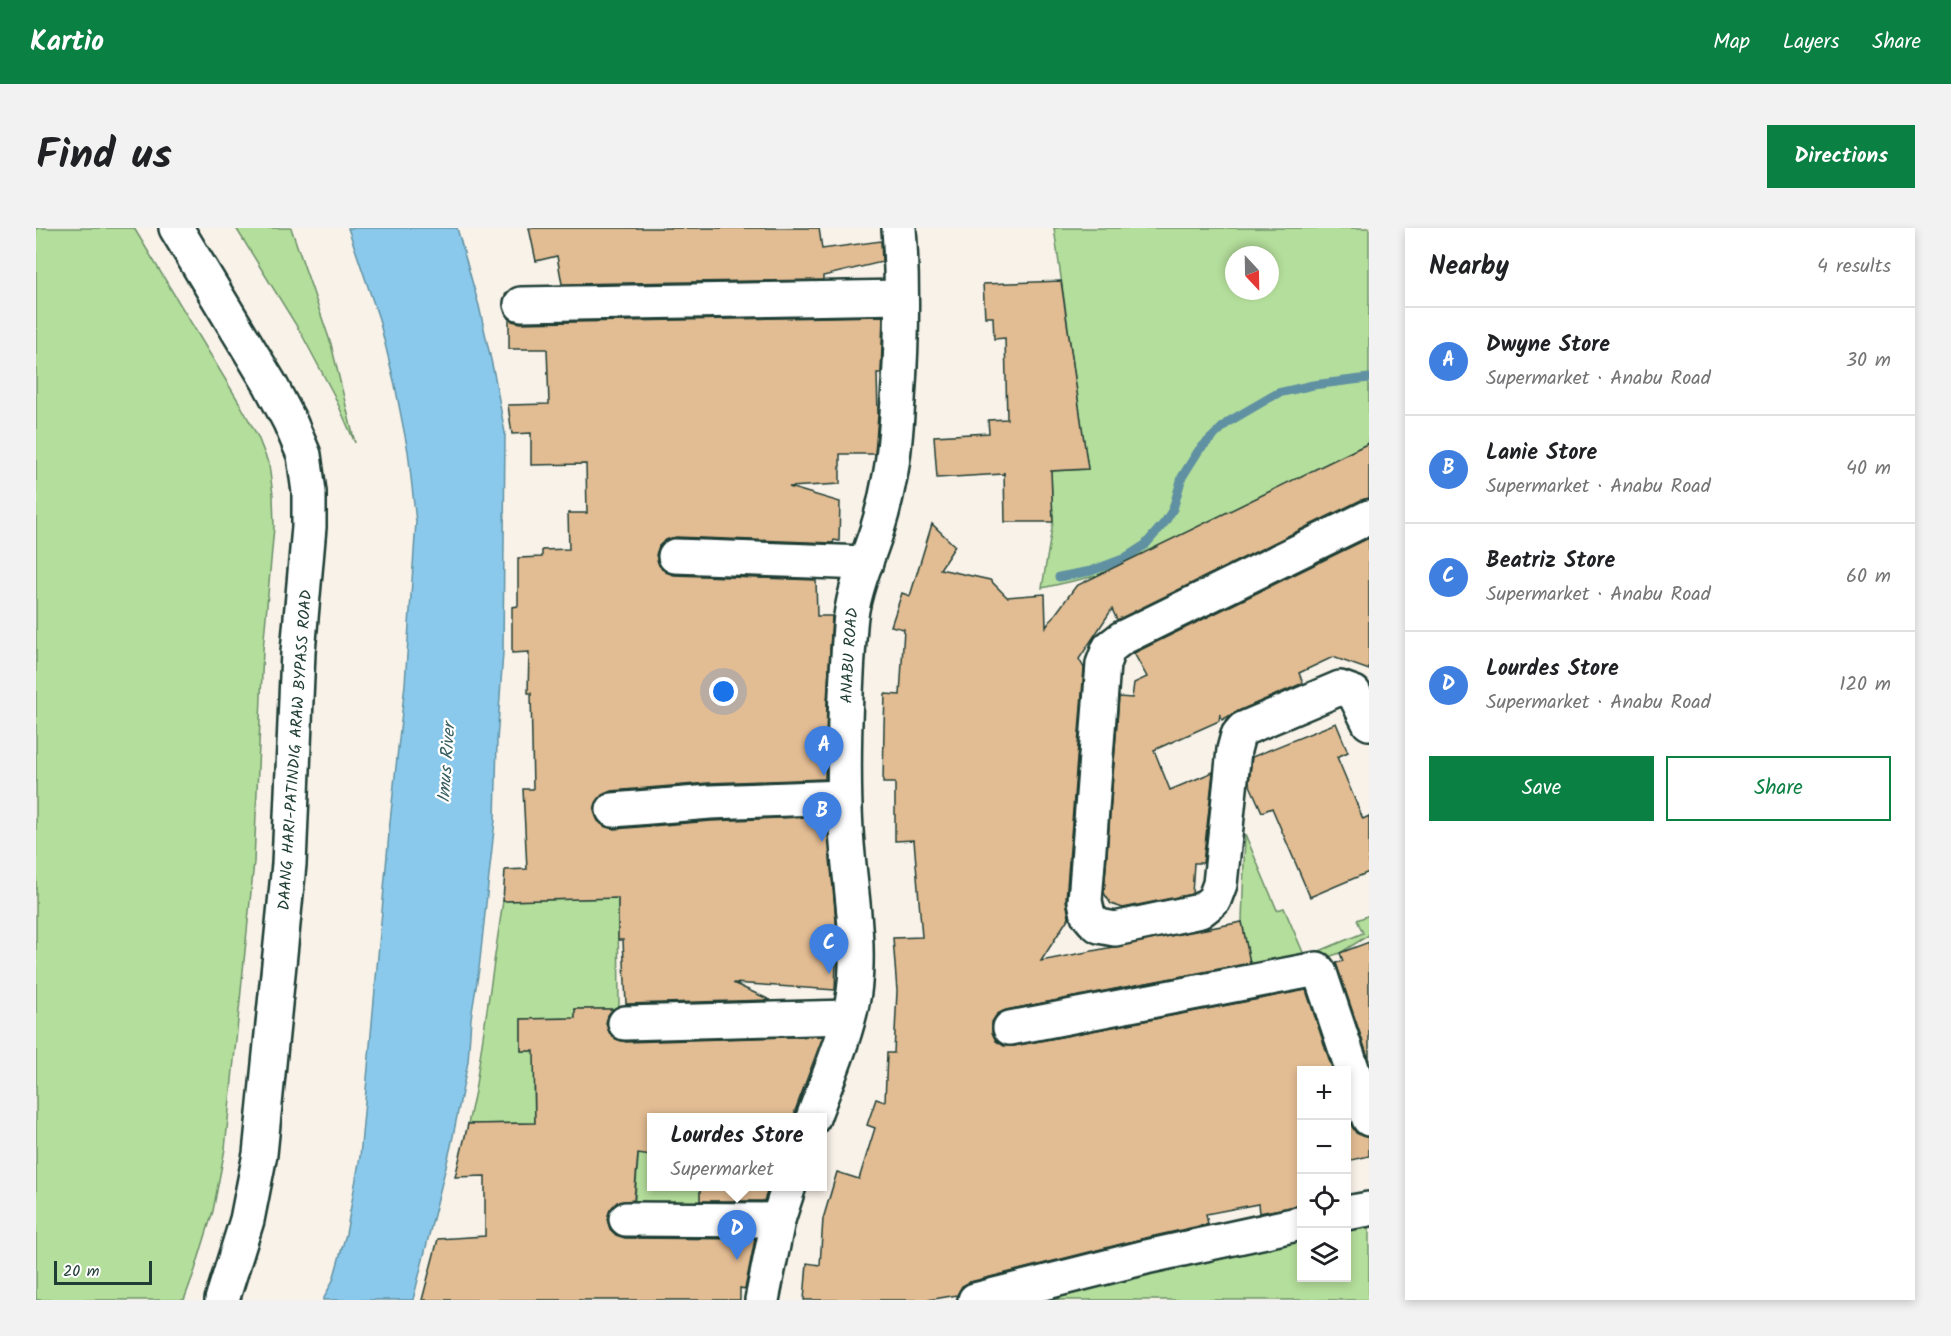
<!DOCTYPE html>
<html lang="en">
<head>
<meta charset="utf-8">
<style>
  body { margin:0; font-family:Kalam,sans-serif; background:#f2f2f2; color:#202124 }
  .controls { position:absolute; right:18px; bottom:18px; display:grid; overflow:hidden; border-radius:0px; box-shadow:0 3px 9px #0003 }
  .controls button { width:54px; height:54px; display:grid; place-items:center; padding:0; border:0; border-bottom:2px solid #e0e0e0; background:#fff; color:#202124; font:30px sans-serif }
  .compass { position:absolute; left:1189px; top:18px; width:54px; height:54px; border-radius:50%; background:#fff; box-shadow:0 3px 9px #0003; rotate:158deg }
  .scale { position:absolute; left:18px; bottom:15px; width:98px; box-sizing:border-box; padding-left:6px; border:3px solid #1f3d34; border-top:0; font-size:16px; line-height:21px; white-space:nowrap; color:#1f3d34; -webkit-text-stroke:4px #fff; paint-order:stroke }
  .you { position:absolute; left:688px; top:464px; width:21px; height:21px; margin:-15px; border:4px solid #fff; border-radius:50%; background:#1a73e8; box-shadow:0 0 0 9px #1a73e833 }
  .badge { display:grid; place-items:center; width:39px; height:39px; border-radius:50%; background:#0b8043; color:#fff; font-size:20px; font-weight:700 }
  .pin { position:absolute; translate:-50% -50px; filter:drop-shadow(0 2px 3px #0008) }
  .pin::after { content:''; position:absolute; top:32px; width:21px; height:18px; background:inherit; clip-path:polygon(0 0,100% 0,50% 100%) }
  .popup { position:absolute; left:611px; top:885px; width:180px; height:78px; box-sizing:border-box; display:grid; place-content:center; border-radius:0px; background:#fff; filter:drop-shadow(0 2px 4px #0005); font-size:20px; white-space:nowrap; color:#757577 }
  .popup b { font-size:22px; color:#202124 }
  .popup::after { content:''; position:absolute; left:50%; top:100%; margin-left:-12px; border:12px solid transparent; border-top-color:#fff }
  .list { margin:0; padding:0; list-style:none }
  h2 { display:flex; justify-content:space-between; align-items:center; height:78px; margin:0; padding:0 24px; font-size:26px }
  h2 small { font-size:20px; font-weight:400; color:#757577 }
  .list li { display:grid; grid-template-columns:39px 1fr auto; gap:18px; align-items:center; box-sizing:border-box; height:108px; padding:0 24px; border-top:2px solid #e0e0e0 }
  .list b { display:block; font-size:22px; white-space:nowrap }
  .list p { margin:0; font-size:20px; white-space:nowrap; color:#757577 }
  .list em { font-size:20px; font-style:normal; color:#757577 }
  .actions { display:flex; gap:12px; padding:18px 24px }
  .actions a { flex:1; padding:14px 0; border:2px solid #0b8043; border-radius:0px; text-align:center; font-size:21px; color:#0b8043 }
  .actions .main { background:#0b8043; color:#fff }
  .icon { flex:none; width:33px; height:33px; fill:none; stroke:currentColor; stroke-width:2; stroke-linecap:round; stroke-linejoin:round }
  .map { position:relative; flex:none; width:1333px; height:1072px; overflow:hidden; border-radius:0px }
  header { display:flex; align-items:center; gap:36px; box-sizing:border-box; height:84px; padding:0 30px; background:#0b8043; color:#fff }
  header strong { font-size:28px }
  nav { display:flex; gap:33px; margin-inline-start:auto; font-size:21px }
  .intro { display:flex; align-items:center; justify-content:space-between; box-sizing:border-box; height:144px; padding:0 36px }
  h1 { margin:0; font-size:42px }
  .button { padding:15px 27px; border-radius:0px; background:#0b8043; color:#fff; font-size:21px; font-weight:700 }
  main { display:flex; gap:36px; padding:0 36px }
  aside { flex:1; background:#fff; border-radius:0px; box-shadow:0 3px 9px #0003 }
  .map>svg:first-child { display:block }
  .green { fill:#b4de9b; stroke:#6a8e68; stroke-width:1.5; fill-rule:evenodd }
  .water { fill:#8bc9ec; stroke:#6091a2; stroke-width:1.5 }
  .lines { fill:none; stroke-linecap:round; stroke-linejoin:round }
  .stream { stroke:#6091a2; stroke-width:9 }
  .building { fill:#e2bc93; stroke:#1f3d34; stroke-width:1.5 }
  .street-casing { stroke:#1f3d34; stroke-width:38 }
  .secondary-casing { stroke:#1f3d34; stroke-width:38 }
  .street { stroke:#fff; stroke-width:33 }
  .secondary { stroke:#fff; stroke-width:33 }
  .labels { text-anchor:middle; stroke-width:4.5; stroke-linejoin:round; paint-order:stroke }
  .street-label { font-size:16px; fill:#1f3d34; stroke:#fff }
  .water-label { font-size:18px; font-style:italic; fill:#3a6062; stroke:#fff }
</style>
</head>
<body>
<header>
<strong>Kartio</strong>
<nav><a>Map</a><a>Layers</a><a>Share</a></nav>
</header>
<div class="intro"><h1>Find us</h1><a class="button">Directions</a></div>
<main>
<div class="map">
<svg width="1333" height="1072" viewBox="0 0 1333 1072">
  <rect width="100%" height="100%" fill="#f9f2e9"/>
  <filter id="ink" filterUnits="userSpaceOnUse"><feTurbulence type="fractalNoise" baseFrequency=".0167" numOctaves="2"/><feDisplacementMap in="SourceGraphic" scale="12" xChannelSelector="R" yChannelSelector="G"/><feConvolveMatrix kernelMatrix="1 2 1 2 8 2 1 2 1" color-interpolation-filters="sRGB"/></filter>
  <g filter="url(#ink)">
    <g class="green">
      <polygon points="0,0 98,0 203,174 222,209 233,237 237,267 238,299 227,422 218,634 189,921 177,983 159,1042 148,1072 0,1072"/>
      <polygon points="200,0 255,0 295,116 319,215 298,167 265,105"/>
      <path d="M 1018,0 L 1333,0 L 1333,215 L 1064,347 L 1006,360 L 1017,294 L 1015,243 L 1052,241 ZM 1198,27 L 1234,27 L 1234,63 L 1198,63 Z"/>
      <polygon points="1209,606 1241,682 1248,680 1269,729 1327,705 1321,692 1333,687 1333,707 1304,725 1286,731 1216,746 1206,693"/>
      <polygon points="582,670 583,781 539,781 539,790 485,791 485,823 526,823 526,859 498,860 499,895 432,896 439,863 467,673"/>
      <polygon points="603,918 612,927 615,928 616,958 664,958 736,963 727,985 598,985"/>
      <polygon points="1333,988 1333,1072 965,1072 1265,1002 1266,1050 1310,1050 1311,993"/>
    </g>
    <polygon class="water" points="312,0 421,0 443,78 459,150 469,205 467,424 461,513 459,592 443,741 435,790 432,834 415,918 377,1072 287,1072 297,1052 310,1006 324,929 354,594 369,456 380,294 372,223 359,157 343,91"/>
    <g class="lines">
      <polyline class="stream" points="1023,349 1055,343 1087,331 1109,317 1129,294 1137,281 1146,249 1163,222 1192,194 1242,165 1277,157 1333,150"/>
    </g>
    <g class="building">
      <polygon points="493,0 783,0 786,21 845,13 846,34 787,48 787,52 526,56 521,28 500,33"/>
      <polygon points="1025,53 1052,241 1015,243 1017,294 969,294 968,244 967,246 901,250 898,208 953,205 952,192 971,191 969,110 958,111 957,89 949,89 947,56"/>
      <polygon points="847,88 845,145 841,145 842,187 839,226 804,226 804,256 753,259 804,274 803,313 798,312 797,315 640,309 630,312 623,318 620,327 623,337 630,344 638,347 780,352 781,388 796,388 791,474 789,551 672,555 575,563 566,567 560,575 558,583 562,593 570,599 579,601 675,593 791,588 801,705 799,762 697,755 734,772 590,776 587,712 582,712 582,670 467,673 469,642 491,641 487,561 497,561 495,465 492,465 493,424 476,425 476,379 482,378 482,330 506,329 506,322 533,321 532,285 551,285 550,236 495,237 495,205 476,206 472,177 513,176 511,121 473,121 473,89 476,93 485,95"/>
      <polygon points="1333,215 1333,270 1325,272 1081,392 1076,381 1043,431 1048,440 1030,672 1033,689 1005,733 1206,694 1214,735 970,782 961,786 956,794 956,804 960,813 968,818 978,818 1270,762 1297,843 1266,843 1266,977 1223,985 1222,976 1170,986 1172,996 1105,1011 934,1054 926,1058 921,1067 892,1072 768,1072 771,1035 784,1037 787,991 801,944 823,951 839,900 831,897 840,871 849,874 851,825 858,825 861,763 857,710 886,709 878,612 859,613 859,555 847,555 848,499 849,466 864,467 868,401 855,398 866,365 874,368 896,296 919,318 904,341 954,352 971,369 1009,366 1010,399 1040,358"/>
      <polygon points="1333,310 1333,442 1297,429 1263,445 1267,455 1200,484 1186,492 1184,486 1183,493 1118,522 1134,562 1177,544 1167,635 1158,635 1156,666 1087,680 1075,676 1068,665 1083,469 1096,470 1098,455 1111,449 1098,425"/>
      <polygon points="1300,495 1312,524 1301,529 1327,591 1333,588 1333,644 1274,669 1236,580 1226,584 1213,555 1216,529"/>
      <polygon points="1333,714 1333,832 1300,735 1307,733 1304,725"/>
      <polygon points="539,781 577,781 572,787 570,795 573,804 580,811 590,814 787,808 759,883 759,890 615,890 615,928 602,926 598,972 581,974 574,982 571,991 574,1001 580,1007 589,1010 719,1011 709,1061 704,1060 704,1072 386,1072 402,1011 449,1008 449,948 419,949 432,896 499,895 498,823 485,823 485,791 539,790"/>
      <polygon points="1311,883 1315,897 1320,905 1329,909 1333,909 1333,928 1311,933"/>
      <polygon points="664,958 733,958 728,973 664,973"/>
    </g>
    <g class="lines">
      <defs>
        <g id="street">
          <polyline points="485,76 865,69"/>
          <polyline points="1333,289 1086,410 1073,420 1067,436 1049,673 1052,687 1057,693 1063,698 1079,701 1164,683 1178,672 1184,656 1198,522 1202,507 1207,501 1304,460 1318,465 1333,495"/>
          <polyline points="639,328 830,335"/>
          <polyline points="577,582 674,574 808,569"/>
          <polyline points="589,795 812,789"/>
          <polyline points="974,800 1281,741 1284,745 1333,891"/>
          <polyline points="1310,985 1333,981"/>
          <polyline points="590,991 742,992"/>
          <polyline points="939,1072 1110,1029 1266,995"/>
        </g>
        <g id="secondary">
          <polyline points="140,0 234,156 254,194 268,227 273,264 273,299 262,424 253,636 224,926 211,992 186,1072"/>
          <path id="s1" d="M 777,890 C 791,851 812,805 818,764 C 825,711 813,655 810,602 C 806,532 809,467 814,398 C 816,365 831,333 841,302 C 846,286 850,270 853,253 C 859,227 860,199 862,172 C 866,115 867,57 863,0"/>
          <polyline points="726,1072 742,992 753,958"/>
        </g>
      </defs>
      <use href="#street" class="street-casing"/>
      <use href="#secondary" class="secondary-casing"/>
      <use href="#street" class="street"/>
      <use href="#secondary" class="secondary"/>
    </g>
  </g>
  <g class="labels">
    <g class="street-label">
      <text dy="6" stroke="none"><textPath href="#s1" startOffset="470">ANABU ROAD</textPath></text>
      <text transform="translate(258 522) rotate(-86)" y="6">DAANG HARI-PATINDIG ARAW BYPASS ROAD</text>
    </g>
    <g class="water-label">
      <text transform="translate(410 535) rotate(-86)" y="6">Imus River</text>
    </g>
  </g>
</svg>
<div class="controls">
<button>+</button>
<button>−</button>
<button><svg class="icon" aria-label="locate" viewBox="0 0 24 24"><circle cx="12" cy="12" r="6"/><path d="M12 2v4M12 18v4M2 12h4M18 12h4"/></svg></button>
<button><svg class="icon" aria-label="layers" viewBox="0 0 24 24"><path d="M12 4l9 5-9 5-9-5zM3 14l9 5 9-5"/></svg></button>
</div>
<svg class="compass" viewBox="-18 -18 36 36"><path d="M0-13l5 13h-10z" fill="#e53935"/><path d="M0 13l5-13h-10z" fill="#757577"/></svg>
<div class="scale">20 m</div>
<div class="you"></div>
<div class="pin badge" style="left:788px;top:548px;background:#3f7fe0">A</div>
<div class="pin badge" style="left:786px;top:614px;background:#3f7fe0">B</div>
<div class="pin badge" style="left:793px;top:746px;background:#3f7fe0">C</div>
<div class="pin badge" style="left:701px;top:1032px;background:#3f7fe0">D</div>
<div class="popup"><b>Lourdes Store</b>Supermarket</div>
</div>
<aside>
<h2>Nearby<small>4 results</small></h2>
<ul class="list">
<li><span class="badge" style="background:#3f7fe0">A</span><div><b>Dwyne Store</b><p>Supermarket · Anabu Road</p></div><em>30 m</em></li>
<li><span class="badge" style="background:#3f7fe0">B</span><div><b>Lanie Store</b><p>Supermarket · Anabu Road</p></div><em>40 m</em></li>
<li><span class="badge" style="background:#3f7fe0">C</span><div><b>Beatriz Store</b><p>Supermarket · Anabu Road</p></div><em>60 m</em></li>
<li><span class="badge" style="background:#3f7fe0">D</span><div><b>Lourdes Store</b><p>Supermarket · Anabu Road</p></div><em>120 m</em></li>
</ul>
<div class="actions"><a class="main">Save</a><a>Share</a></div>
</aside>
</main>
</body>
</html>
